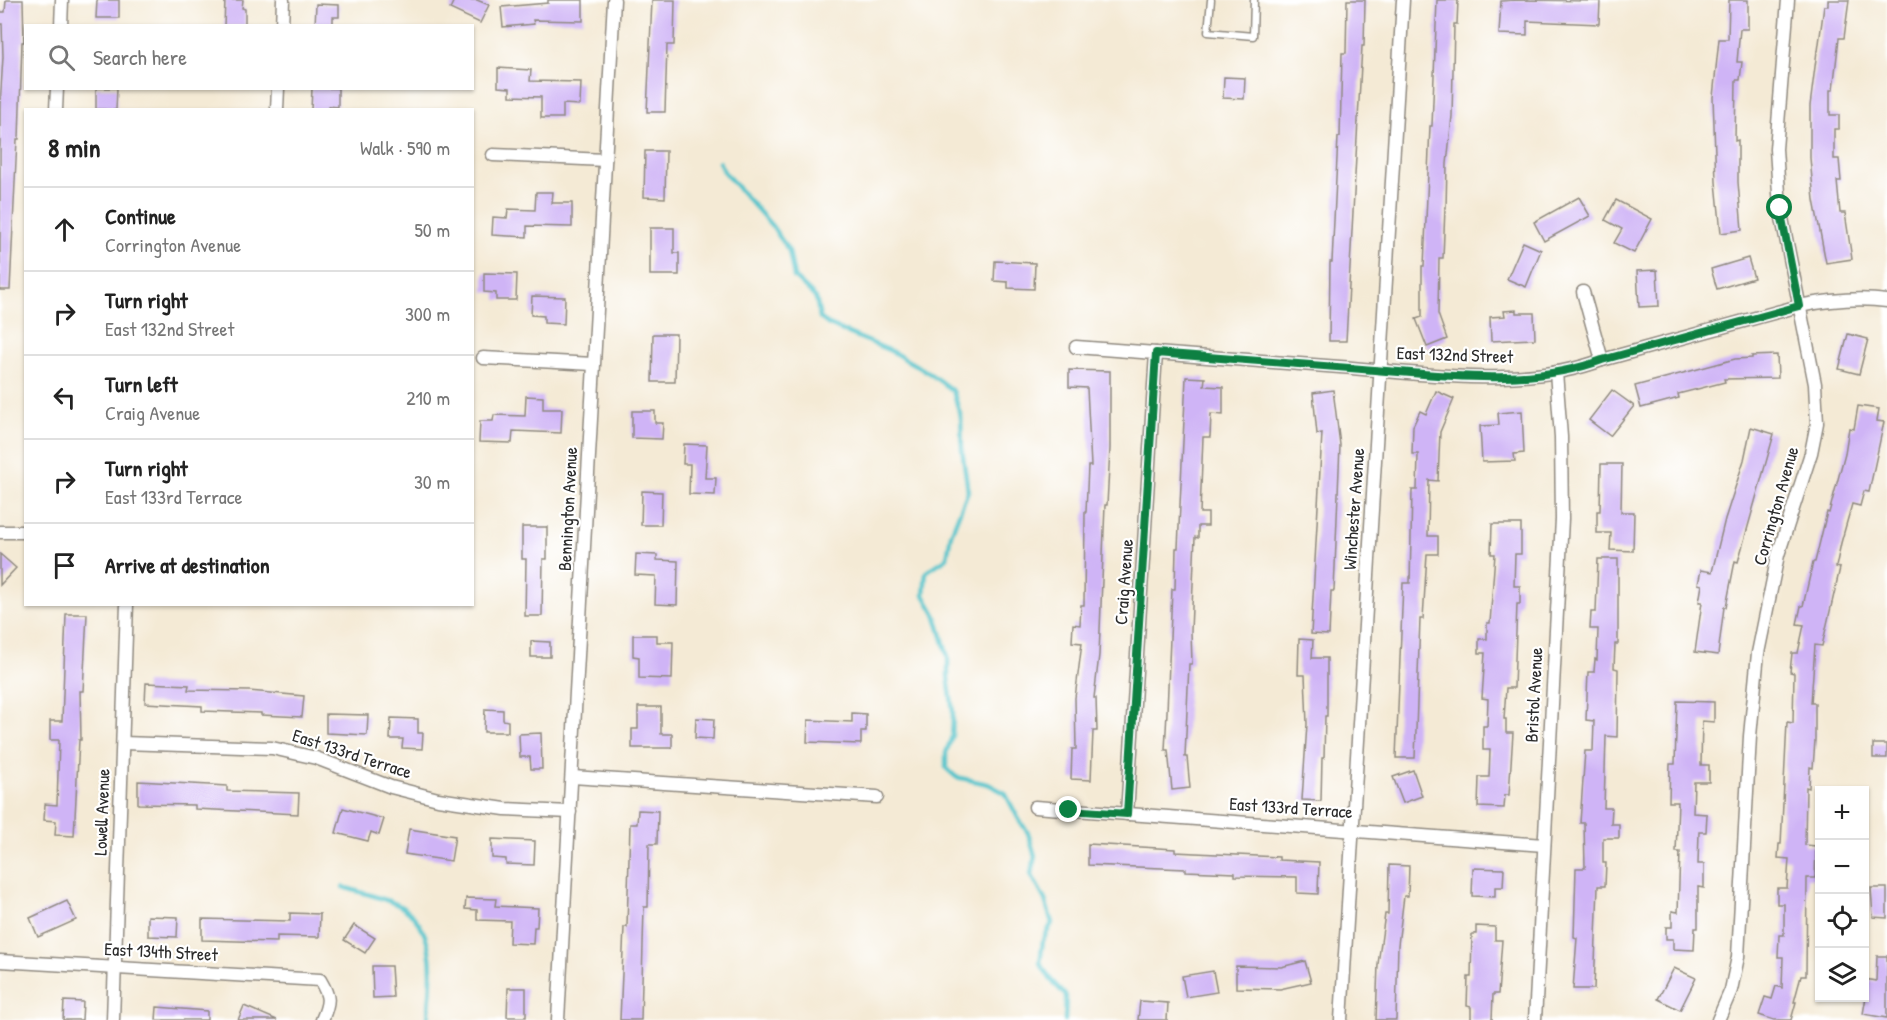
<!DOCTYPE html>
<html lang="en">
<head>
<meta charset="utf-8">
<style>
  body { margin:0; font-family:"Patrick Hand",sans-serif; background:#f2f2f2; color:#222 }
  .controls { position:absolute; right:18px; bottom:18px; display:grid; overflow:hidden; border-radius:0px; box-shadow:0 2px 4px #0004 }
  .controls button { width:54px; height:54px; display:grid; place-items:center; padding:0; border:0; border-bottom:2px solid #e0e0e0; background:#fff; color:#222; font:30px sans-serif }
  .stop { position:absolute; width:18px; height:18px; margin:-14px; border:4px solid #0b8043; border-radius:50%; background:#fff }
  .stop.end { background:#0b8043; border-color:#fff; box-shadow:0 2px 6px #0008 }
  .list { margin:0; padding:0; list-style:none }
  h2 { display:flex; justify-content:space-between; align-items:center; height:78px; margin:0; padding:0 24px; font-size:26px }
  h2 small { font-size:20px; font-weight:400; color:#767676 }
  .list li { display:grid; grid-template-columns:39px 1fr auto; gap:18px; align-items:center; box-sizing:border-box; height:84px; padding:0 24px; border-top:2px solid #e0e0e0 }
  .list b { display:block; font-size:22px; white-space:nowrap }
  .list p { margin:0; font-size:20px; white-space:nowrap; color:#767676 }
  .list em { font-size:20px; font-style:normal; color:#767676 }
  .icon { flex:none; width:33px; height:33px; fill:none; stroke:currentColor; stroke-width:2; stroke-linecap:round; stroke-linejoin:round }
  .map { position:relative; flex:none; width:1887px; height:1020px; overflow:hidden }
  .search { position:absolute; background:#fff; box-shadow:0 2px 4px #0004; left:24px; top:24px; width:450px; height:66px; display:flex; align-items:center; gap:15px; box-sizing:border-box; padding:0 21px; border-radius:0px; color:#767676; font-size:22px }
  .panel { position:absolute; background:#fff; box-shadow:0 2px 4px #0004; left:24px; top:108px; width:450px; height:498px; border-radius:0px }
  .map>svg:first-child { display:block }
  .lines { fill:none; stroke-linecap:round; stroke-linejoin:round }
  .stream { stroke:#56c4cb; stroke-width:4.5 }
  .building { fill:#cfb4f6 }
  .service-casing { stroke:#908a80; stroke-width:9 }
  .minor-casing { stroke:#908a80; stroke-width:15 }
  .service { stroke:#fff; stroke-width:6 }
  .minor { stroke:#fff; stroke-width:12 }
  .route { stroke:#0b8043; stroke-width:8 }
  .labels { text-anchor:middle; stroke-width:4.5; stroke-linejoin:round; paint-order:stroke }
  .street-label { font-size:18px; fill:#2b2b2b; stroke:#fff }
</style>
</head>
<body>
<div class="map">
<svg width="1887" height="1020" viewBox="0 0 1887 1020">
  <rect width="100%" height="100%" fill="#fff"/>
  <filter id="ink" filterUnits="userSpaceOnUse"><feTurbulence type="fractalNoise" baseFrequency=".0167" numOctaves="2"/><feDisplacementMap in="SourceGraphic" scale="12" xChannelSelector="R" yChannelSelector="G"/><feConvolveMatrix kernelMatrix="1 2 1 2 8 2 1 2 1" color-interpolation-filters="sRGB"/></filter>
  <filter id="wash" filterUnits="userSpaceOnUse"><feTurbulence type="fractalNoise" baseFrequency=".008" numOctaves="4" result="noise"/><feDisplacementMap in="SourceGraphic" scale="24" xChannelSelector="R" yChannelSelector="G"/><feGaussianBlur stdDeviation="1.35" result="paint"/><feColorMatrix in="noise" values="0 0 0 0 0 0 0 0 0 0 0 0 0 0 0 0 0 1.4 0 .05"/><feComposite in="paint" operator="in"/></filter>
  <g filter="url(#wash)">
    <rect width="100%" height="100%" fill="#f4ead5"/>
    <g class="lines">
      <g class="stream">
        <polyline points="719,162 724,172 772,226 789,251 794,277 816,298 820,318 829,325 891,351 929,373 953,391 961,417 962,449 968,491 951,534 947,558 926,572 924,595 936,616 948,657 948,677 953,712 952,736 946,753 946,768 956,777 988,784 1005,793 1018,818 1028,833 1035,856 1031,874 1045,900 1052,923 1043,940 1040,963 1051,980 1066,996 1065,1020"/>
        <path d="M 343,887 C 361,893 383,897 400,906 C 440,929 431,982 428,1020"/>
      </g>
    </g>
    <g id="blocks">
      <g class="building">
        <polygon points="6,0 23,0 24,42 22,42 19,139 17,139 10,290 0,290 0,105 3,57 2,24 0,24 0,12 5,12"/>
        <polygon points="97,0 119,0 119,18 96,18"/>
        <polygon points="225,0 243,0 242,8 245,9 245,26 224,26"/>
        <polygon points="454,0 477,0 489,5 480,23 450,9"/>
        <polygon points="548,0 583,0 583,21 533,20 534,24 503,27 501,7 548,3"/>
        <polygon points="652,0 675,0 674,45 667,45 665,112 647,112"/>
        <polygon points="1347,0 1365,0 1364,46 1362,46 1346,341 1329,341 1330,262 1332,262 1338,137 1340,137 1342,53 1346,53"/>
        <polygon points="1437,0 1458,0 1457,24 1454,24 1452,116 1447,164 1446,208 1445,208 1443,258 1439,258 1438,314 1447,339 1427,347 1416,319 1422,317 1422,266 1424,266 1430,126 1432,126"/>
        <polygon points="1513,0 1600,1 1599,24 1527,21 1527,35 1499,34 1501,1"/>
        <polygon points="1729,0 1748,0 1748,29 1740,29 1737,62 1742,62 1740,80 1736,80 1735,141 1738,140 1738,182 1742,230 1721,233 1716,182 1713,97 1719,39 1728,39"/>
        <polygon points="1828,0 1849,0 1844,38 1839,38 1833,90 1830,90 1830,115 1839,115 1839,129 1834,129 1834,159 1839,159 1841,181 1837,181 1840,213 1845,213 1852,259 1826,263 1814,200 1810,158 1810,106 1817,51 1818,51 1824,6 1828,6"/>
        <polygon points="316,4 339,5 339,17 333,17 333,26 315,26"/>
        <polygon points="498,68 531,70 530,81 581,82 580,105 563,104 563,118 541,118 541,97 510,96 510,88 498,87"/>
        <polygon points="1224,77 1245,78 1244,99 1223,98"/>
        <polygon points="96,88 117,88 116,110 96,109"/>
        <polygon points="312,88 338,88 338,107 329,106 329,110 311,110"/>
        <polygon points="645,151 666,151 665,198 644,197"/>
        <polygon points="536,192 553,192 552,203 572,203 572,227 527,226 527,237 492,235 493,217 507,218 508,209 535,210"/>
        <polygon points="1579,197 1590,216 1544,241 1534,222"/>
        <polygon points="1616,200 1652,219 1634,253 1614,243 1622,229 1605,220"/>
        <polygon points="650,228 674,228 674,253 679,253 679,275 650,275"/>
        <polygon points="1523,242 1541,250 1526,287 1507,279"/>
        <polygon points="1748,258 1754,278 1717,289 1711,269"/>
        <polygon points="995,261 1035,263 1034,289 1008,288 1008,282 994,281"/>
        <polygon points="1657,270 1659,306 1639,307 1637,271"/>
        <polygon points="484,273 517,274 516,300 496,300 496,293 484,292"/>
        <polygon points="532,296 565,297 564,324 544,323 544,316 531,315"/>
        <polygon points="1516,310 1516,313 1534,313 1535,339 1491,341 1490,317 1505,316 1504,311"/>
        <polygon points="653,334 676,334 675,382 652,382"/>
        <polygon points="1848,334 1868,339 1859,374 1839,369"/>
        <polygon points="1777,355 1778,378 1724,379 1725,382 1678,394 1679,398 1641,408 1635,386 1735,359 1752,358 1752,356"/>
        <polygon points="1069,370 1110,371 1110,448 1107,505 1105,505 1099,655 1094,698 1096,698 1097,731 1093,731 1091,780 1071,779 1072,749 1076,749 1075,698 1082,643 1072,642 1073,624 1080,625 1081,605 1084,605 1085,512 1086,512 1088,466 1091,466 1087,388 1069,387"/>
        <polygon points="1186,377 1205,378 1204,386 1223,387 1223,415 1211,414 1210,437 1203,437 1200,513 1208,513 1208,526 1198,526 1198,538 1195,537 1191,631 1192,664 1189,664 1185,757 1187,757 1190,788 1172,790 1168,750 1165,750 1167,712 1172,589 1175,589 1176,548 1178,548"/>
        <polygon points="1333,390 1340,445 1334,591 1331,591 1329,635 1311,634 1322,433 1317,434 1313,393"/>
        <polygon points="1612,390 1634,406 1610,436 1589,420"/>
        <polygon points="1436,391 1454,399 1440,432 1438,481 1429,480 1428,536 1438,536 1438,554 1427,554 1423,619 1420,619 1415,758 1396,758 1403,583 1410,583 1412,490 1417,490 1418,454 1412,454 1413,426 1420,411 1426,414"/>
        <polygon points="526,396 543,397 543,409 562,409 561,433 513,431 512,443 479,442 480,421 493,421 494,415 525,416"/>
        <polygon points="1858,406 1879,409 1877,421 1884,422 1869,492 1864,491 1860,506 1852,504 1841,543 1836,567 1840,568 1822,646 1815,645 1811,703 1815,703 1815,740 1813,768 1810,767 1809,788 1806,787 1805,845 1816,846 1815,878 1807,878 1806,976 1801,976 1794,1002 1796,1002 1791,1020 1774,1020 1759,1015 1765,997 1772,999 1776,986 1782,988 1783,957 1778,957 1779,935 1784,935 1784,904 1777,904 1777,888 1787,888 1789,859 1778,858 1779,844 1781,844 1787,722 1793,723 1794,673 1790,672 1792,653 1798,653 1804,625 1797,624 1801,606 1803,606 1813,562 1815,562 1827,512 1829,513 1845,453 1849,428 1854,429"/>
        <polygon points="632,411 655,411 655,423 663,423 662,439 632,438"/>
        <polygon points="1522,411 1524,453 1514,454 1515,461 1482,462 1480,426 1499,425 1498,413"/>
        <polygon points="1751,427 1774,434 1738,562 1735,561 1726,607 1724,607 1718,655 1695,652 1702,602 1699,602 1702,585 1698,584 1701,570 1712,572 1725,519 1744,460"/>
        <polygon points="684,444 707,445 705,478 716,478 715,495 689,494 690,464 683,464"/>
        <polygon points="1601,464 1622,464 1621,512 1634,512 1633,551 1610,550 1611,533 1597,533 1597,511 1600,511"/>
        <polygon points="642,491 662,492 661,525 641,525"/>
        <polygon points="1492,524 1521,524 1521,554 1515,554 1514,586 1520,586 1520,604 1517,604 1514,688 1506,688 1504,719 1506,719 1506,733 1513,733 1509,795 1505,795 1504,808 1478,807 1479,777 1489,777 1490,750 1483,750 1483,726 1487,726 1488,699 1482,698 1485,653 1479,653 1479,639 1487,639 1487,623 1490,623 1495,554 1491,554"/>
        <polygon points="522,527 547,527 547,559 543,559 542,616 525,616 526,559 522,559"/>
        <polygon points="0,554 16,568 0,585"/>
        <polygon points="636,554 657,555 657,560 678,561 677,605 655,604 656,576 635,575"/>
        <polygon points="1598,559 1618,559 1618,644 1615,644 1614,668 1618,669 1617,737 1606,736 1604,808 1612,808 1611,824 1619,824 1619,838 1603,838 1603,863 1606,863 1605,886 1598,886 1594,989 1573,989 1577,938 1574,937 1576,868 1585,868 1584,823 1580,823 1585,751 1593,751 1594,721 1586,720 1588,672 1594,672 1595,659 1597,660 1598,629 1590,629 1591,612 1596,612"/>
        <polygon points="66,614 87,614 83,691 80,691 81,740 79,740 74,836 55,835 56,821 44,820 45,804 57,805 59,740 50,740 50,721 62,721"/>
        <polygon points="633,635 657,635 657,642 673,642 672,679 639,678 639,657 633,656"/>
        <polygon points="1299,639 1313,640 1312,658 1327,658 1327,716 1325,716 1324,758 1322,758 1321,801 1302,800 1307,724 1305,675 1298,675"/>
        <polygon points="531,641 550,642 550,657 531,657"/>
        <polygon points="146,683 189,685 188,690 249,691 304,696 302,717 261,715 261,713 202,711 202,706 145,703"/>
        <polygon points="1677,701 1714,702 1714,722 1702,721 1701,765 1709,765 1709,782 1694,782 1693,813 1707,814 1706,832 1699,832 1698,864 1704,864 1704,888 1698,887 1698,928 1695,928 1694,950 1673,949 1673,939 1666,939 1666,927 1672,927 1672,911 1678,912 1680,852 1676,852 1678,802 1669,802 1670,764 1675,764"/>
        <polygon points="638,707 661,707 661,734 672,734 672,748 632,748 632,729 638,729"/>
        <polygon points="485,709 503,710 503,720 508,721 508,732 484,732"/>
        <polygon points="852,713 866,714 866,731 861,731 861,744 807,742 808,720 852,722"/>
        <polygon points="326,714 368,715 367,735 326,733"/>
        <polygon points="391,718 418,719 418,733 423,733 422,749 402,748 403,739 390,739"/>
        <polygon points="696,718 714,719 713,739 695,738"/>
        <polygon points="541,733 542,769 531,769 530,757 520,757 519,734"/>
        <rect x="1873" y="744" width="14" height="14"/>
        <polygon points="1413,770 1422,796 1403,803 1393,777"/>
        <polygon points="138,781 227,786 227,791 299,793 298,814 195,809 195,805 138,804"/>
        <polygon points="343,808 384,819 379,835 371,832 368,841 336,833"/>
        <polygon points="638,810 658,811 657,844 649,844 648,907 644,907 641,1020 620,1020 624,927 627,927 630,824 637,824"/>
        <polygon points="409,829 455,836 451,861 405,854"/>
        <polygon points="492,839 535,841 534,865 506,864 506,859 492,858"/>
        <polygon points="1088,844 1175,849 1175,852 1279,857 1279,860 1319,862 1318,894 1297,893 1297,877 1235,876 1235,873 1186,871 1186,869 1088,865"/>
        <polygon points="1389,865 1409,866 1408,896 1404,896 1398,945 1396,1020 1376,1020 1378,964 1385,914 1388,914"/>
        <polygon points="1473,868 1504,869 1503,887 1495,887 1495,897 1472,896"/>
        <polygon points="1871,888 1887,888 1887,918 1873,917"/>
        <polygon points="466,898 496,899 495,906 538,908 537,927 534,927 533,944 509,943 510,921 477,920 477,910 465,909"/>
        <polygon points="67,901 76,920 38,937 30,918"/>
        <polygon points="290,913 320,914 319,937 277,936 277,942 202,940 202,919 290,921"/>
        <polygon points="148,916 178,917 177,937 148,936"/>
        <polygon points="354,925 375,938 365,953 344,940"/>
        <polygon points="1476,926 1495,927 1495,940 1502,940 1498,994 1493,994 1492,1020 1471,1020 1471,1007 1467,1006 1468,977 1471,977 1472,934 1476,934"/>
        <polygon points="1877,956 1887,956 1887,1018 1863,1014 1867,991 1864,990 1864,979 1876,981"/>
        <polygon points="1305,961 1311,982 1280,989 1236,988 1236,966 1281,967"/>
        <polygon points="372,966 391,966 393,997 373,998"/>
        <polygon points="1674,968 1696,978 1680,1010 1658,999"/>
        <polygon points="1213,971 1217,992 1186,997 1182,976"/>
        <polygon points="508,988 526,988 526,1017 507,1017"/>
        <polygon points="64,1001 83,1002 82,1020 63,1020"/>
        <polygon points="1140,1001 1168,1003 1167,1020 1138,1020"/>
        <polygon points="244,1006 277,1020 238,1020"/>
        <polygon points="157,1007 207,1011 207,1020 156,1020"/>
      </g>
    </g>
  </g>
  <g filter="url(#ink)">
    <use href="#blocks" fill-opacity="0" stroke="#908a80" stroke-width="1.5"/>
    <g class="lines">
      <defs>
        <polyline id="service" points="1211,0 1208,32 1253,36 1254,0"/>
        <g id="minor">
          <polyline points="61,26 62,0"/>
          <polyline points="282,26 283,0"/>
          <polyline points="56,110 57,88"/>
          <polyline points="277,110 278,88"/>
          <polyline points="493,155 605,160"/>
          <polyline points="1583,292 1602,360"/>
          <path d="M 1076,347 C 1164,354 1252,361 1340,367 C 1421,373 1524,390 1602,360 L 1799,306 C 1829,300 1857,297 1887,301"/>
          <polyline points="483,358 593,364"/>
          <polyline points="0,532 26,532"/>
          <polyline points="123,743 272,748 316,758 391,787 438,799 505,809 570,812"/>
          <polyline points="572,777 877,797"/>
          <polyline points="1035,807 1544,845"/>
          <polyline points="1127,814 1156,353"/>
          <path d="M 0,961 L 320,980 C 330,997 330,1001 322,1020"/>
          <polyline points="113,1020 127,604"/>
          <polyline points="558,1020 614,0"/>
          <polyline points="1341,1020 1403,0"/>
          <polyline points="1535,1020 1562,519 1561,437 1556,372"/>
          <polyline points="1718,1020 1731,990 1738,957 1750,736 1758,653 1778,555 1811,453 1817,423 1815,384 1780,208 1776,149 1788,0"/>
        </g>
      </defs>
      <use href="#service" class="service-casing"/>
      <use href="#minor" class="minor-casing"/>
      <use href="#service" class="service"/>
      <use href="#minor" class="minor"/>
    </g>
  </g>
  <g class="lines" filter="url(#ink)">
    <path class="route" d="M 1069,810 L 1127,814 L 1156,353 C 1225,358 1293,364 1362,369 C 1439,375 1528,388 1602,360 L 1799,306 L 1780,208"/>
  </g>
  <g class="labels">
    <g class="street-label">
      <text transform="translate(1455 355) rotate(2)" y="6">East 132nd Street</text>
      <text transform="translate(1776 506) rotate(-74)" y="6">Corrington Avenue</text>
      <text transform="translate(568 509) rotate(-87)" y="6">Bennington Avenue</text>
      <text transform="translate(1354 509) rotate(-86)" y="6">Winchester Avenue</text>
      <text transform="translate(1124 582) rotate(-86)" y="6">Craig Avenue</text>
      <text transform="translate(1534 695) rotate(-87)" y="6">Bristol Avenue</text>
      <text transform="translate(352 754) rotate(18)" y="6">East 133rd Terrace</text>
      <text transform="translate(1291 808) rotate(4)" y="6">East 133rd Terrace</text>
      <text transform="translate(102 812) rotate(-88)" y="6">Lowell Avenue</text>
      <text transform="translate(161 952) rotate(3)" y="6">East 134th Street</text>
    </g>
  </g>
</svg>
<div class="controls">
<button>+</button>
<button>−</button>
<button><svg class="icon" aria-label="locate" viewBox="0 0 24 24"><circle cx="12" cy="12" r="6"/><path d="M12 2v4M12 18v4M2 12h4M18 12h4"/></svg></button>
<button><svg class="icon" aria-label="layers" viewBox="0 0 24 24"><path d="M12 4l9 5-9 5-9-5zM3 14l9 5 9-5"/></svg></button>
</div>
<div class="stop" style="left:1780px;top:208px"></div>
<div class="stop end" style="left:1069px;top:810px"></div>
<div class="search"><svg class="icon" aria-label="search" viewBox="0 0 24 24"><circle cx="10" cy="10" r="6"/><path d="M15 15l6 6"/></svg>Search here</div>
<section class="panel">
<h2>8 min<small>Walk · 590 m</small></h2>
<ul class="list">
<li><svg class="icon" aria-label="ahead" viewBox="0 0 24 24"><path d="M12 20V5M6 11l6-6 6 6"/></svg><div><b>Continue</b><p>Corrington Avenue</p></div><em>50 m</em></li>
<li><svg class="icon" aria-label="right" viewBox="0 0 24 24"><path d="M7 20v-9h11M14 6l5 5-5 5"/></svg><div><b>Turn right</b><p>East 132nd Street</p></div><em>300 m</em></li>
<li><svg class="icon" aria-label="left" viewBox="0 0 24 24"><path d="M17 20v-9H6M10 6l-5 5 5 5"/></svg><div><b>Turn left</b><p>Craig Avenue</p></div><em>210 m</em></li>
<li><svg class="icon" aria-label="right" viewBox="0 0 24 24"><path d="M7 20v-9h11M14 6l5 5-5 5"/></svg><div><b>Turn right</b><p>East 133rd Terrace</p></div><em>30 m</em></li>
<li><svg class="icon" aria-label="arrive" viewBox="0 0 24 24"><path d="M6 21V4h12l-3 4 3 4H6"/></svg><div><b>Arrive at destination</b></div></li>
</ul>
</section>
</div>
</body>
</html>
